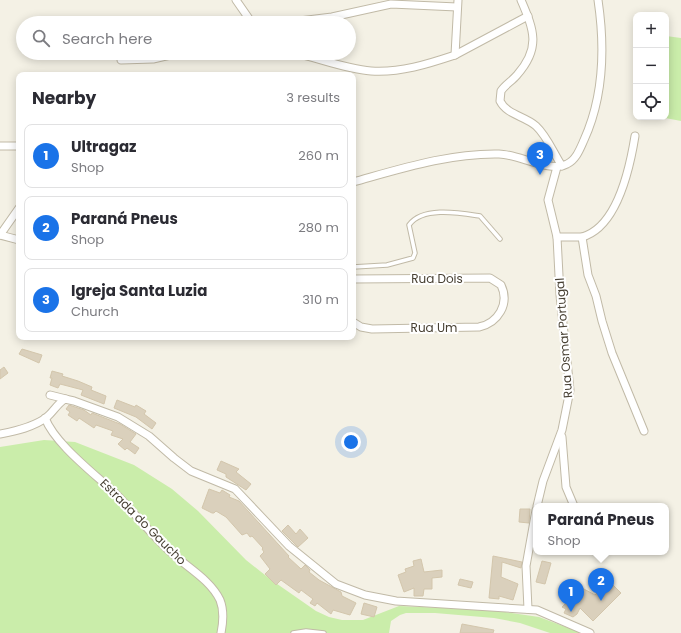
<!DOCTYPE html>
<html lang="en">
<head>
<meta charset="utf-8">
<style>
  body { margin:0; font-family:Poppins,sans-serif; background:#f7f7f7; color:#2b2b33 }
  .controls { position:absolute; right:12px; top:12px; display:grid; overflow:hidden; border-radius:8px; box-shadow:0 2px 10px #0003 }
  .controls button { width:36px; height:36px; display:grid; place-items:center; padding:0; border:0; border-bottom:1px solid #e1e1e2; background:#fff; color:#2b2b33; font:20px sans-serif }
  .you { position:absolute; left:351px; top:442px; width:14px; height:14px; margin:-10px; border:3px solid #fff; border-radius:50%; background:#1a73e8; box-shadow:0 0 0 6px #1a73e833 }
  .badge { display:grid; place-items:center; width:26px; height:26px; border-radius:50%; background:#1a73e8; color:#fff; font-size:13px; font-weight:700 }
  .pin { position:absolute; translate:-50% -33px; filter:drop-shadow(0 1px 2px #0008) }
  .pin::after { content:''; position:absolute; top:21px; width:14px; height:12px; background:inherit; clip-path:polygon(0 0,100% 0,50% 100%) }
  .popup { position:absolute; left:533px; top:503px; width:136px; height:52px; box-sizing:border-box; display:grid; place-content:center; border-radius:8px; background:#fff; filter:drop-shadow(0 1px 3px #0005); font-size:13px; white-space:nowrap; color:#7c7c81 }
  .popup b { font-size:15px; color:#2b2b33 }
  .popup::after { content:''; position:absolute; left:50%; top:100%; margin-left:-8px; border:8px solid transparent; border-top-color:#fff }
  .list { margin:0; padding:0; list-style:none }
  h2 { display:flex; justify-content:space-between; align-items:center; height:52px; margin:0; padding:0 16px; font-size:17px }
  h2 small { font-size:13px; font-weight:400; color:#7c7c81 }
  .list li { display:grid; grid-template-columns:26px 1fr auto; gap:12px; align-items:center; box-sizing:border-box; height:64px; margin:0 8px 8px; padding:0 8px; border:1px solid #e1e1e2; border-radius:8px }
  .list b { display:block; font-size:15px; white-space:nowrap }
  .list p { margin:0; font-size:13px; white-space:nowrap; color:#7c7c81 }
  .list em { font-size:13px; font-style:normal; color:#7c7c81 }
  .icon { flex:none; width:22px; height:22px; fill:none; stroke:currentColor; stroke-width:2; stroke-linecap:round; stroke-linejoin:round }
  .map { position:relative; flex:none; width:681px; height:633px; overflow:hidden }
  .search { position:absolute; background:#fff; box-shadow:0 2px 10px #0003; left:16px; top:16px; width:340px; height:44px; display:flex; align-items:center; gap:10px; box-sizing:border-box; padding:0 14px; border-radius:22px; color:#7c7c81; font-size:15px }
  .panel { position:absolute; background:#fff; box-shadow:0 2px 10px #0003; left:16px; top:72px; width:340px; height:268px; border-radius:8px }
  .map>svg:first-child { display:block }
  .green { fill:#caedaa }
  .building { fill:#dad0bc; stroke:#d3c6ac }
  .lines { fill:none; stroke-linecap:round; stroke-linejoin:round }
  .service-casing { stroke:#c1baa7; stroke-width:5.5 }
  .minor-casing { stroke:#c1baa7; stroke-width:9 }
  .service { stroke:#fff; stroke-width:3.5 }
  .minor { stroke:#fff; stroke-width:7 }
  .labels { text-anchor:middle; stroke-width:4; stroke-linejoin:round; paint-order:stroke }
  .street-label { font-size:12px; fill:#484134; stroke:#fff }
</style>
</head>
<body>
<div class="map">
<svg width="681" height="633" viewBox="0 0 681 633">
  <rect width="100%" height="100%" fill="#f4f1e5"/>
  <g class="green">
    <polygon points="666,36 681,38 681,121 660,117 666,117"/>
    <polygon points="44,440 75,442 134,465 172,489 198,511 246,560 270,579 316,611 329,617 342,620 363,620 399,606 492,610 539,617 582,633 550,633 520,623 494,618 435,613 406,613 400,615 391,621 389,633 0,633 0,447"/>
  </g>
  <g class="building">
    <polygon points="22,349 42,355 39,363 19,354"/>
    <polygon points="4,367 8,373 0,379 0,370"/>
    <polygon points="52,371 63,374 62,376 78,381 92,387 91,390 106,396 104,404 81,395 83,390 60,384 58,388 50,385 52,378 50,378"/>
    <polygon points="117,400 135,407 136,405 146,411 144,414 156,423 152,429 136,417 114,408"/>
    <polygon points="69,405 84,410 91,415 92,413 120,424 136,434 130,442 139,448 135,454 127,448 125,450 118,444 123,439 111,435 113,431 96,425 94,428 79,418 77,421 68,415 70,412 66,409"/>
    <polygon points="221,461 239,469 236,472 251,484 246,490 226,477 226,474 217,470"/>
    <polygon points="209,489 220,493 222,490 230,495 229,497 239,501 289,556 288,557 301,569 305,565 310,570 309,572 319,580 341,592 342,596 356,603 350,615 333,610 331,614 317,603 315,606 310,603 313,599 301,590 299,593 281,580 276,585 265,574 270,569 260,556 264,552 262,549 263,548 252,536 250,537 247,533 242,535 226,517 216,511 214,513 212,513 202,508"/>
    <polygon points="520,509 530,509 529,523 519,522"/>
    <polygon points="288,525 296,534 300,529 308,538 298,547 282,531"/>
    <polygon points="493,556 522,562 521,568 502,562 501,577 518,584 513,600 499,596 499,599 489,598"/>
    <polygon points="421,559 424,572 442,570 442,577 432,578 432,589 424,589 423,596 414,596 414,588 404,592 398,575 406,572 405,569 414,566 413,561"/>
    <polygon points="542,561 551,563 545,584 536,582"/>
    <polygon points="460,579 473,582 471,588 458,585"/>
    <polygon points="609,581 621,593 593,621 580,608 577,614 573,617 564,613 566,609 562,607 582,588 595,595"/>
    <polygon points="364,603 377,607 374,617 361,614"/>
    <polygon points="462,624 494,630 493,633 460,633"/>
  </g>
  <g class="lines">
    <defs>
      <g id="service">
        <path d="M 353,267 L 387,265 L 413,258 L 415,253 L 409,225 C 423,206 460,213 480,216 L 500,239"/>
        <polyline points="293,633 306,631 324,633"/>
      </g>
      <g id="minor">
        <polyline points="236,0 252,23"/>
        <path d="M 521,0 C 534,30 541,48 517,75 C 512,81 505,85 501,91 L 500,101 C 507,115 525,116 536,126 C 547,136 554,154 562,166"/>
        <polyline points="283,23 332,17 391,4 457,7"/>
        <path d="M 296,53 C 321,59 346,69 371,71 C 400,73 428,64 455,55 L 458,0"/>
        <polyline points="455,55 528,16"/>
        <polyline points="121,60 153,59 179,53"/>
        <polyline points="0,146 19,146"/>
        <path d="M 353,182 C 400,169 449,153 499,154 C 518,154 550,173 567,164 C 576,160 580,149 584,140 C 604,96 605,47 598,0"/>
        <polyline points="0,235 19,208"/>
        <polyline points="0,235 19,240"/>
        <polyline points="557,237 582,237 588,275 596,296 602,321 612,353 644,431"/>
        <path d="M 582,237 C 618,227 630,167 635,136"/>
        <path d="M 353,279 L 490,278 L 501,285 C 510,304 498,323 479,327 L 372,329 L 361,327 L 353,322"/>
        <polyline points="50,395 66,399"/>
        <path d="M 45,418 C 56,446 98,476 120,498 C 138,517 154,538 174,555 C 190,569 211,581 220,600 C 224,610 223,623 221,633"/>
        <path d="M 0,434 C 16,431 34,427 47,417 C 54,411 57,404 65,399 L 74,401 L 118,417 L 149,436 L 174,458 L 191,471 L 235,489 L 289,546 L 336,584 L 365,595 L 396,601 L 537,610 L 590,633"/>
        <polyline points="562,437 566,487 574,506"/>
        <polyline points="537,506 543,481 562,430 570,390 560,295 557,237 548,200 557,167"/>
        <polyline points="528,609 526,566 536,510"/>
      </g>
    </defs>
    <use href="#service" class="service-casing"/>
    <use href="#minor" class="minor-casing"/>
    <use href="#service" class="service"/>
    <use href="#minor" class="minor"/>
  </g>
  <g class="labels">
    <g class="street-label">
      <text x="437" y="283">Rua Dois</text>
      <text x="434" y="332">Rua Um</text>
      <text transform="translate(564 338) rotate(-94)" y="4">Rua Osmar Portugal</text>
      <text transform="translate(143 522) rotate(45)" y="4">Estrada do Gaucho</text>
    </g>
  </g>
</svg>
<div class="controls">
<button>+</button>
<button>−</button>
<button><svg class="icon" aria-label="locate" viewBox="0 0 24 24"><circle cx="12" cy="12" r="6"/><path d="M12 2v4M12 18v4M2 12h4M18 12h4"/></svg></button>
</div>
<div class="you"></div>
<div class="pin badge" style="left:571px;top:612px">1</div>
<div class="pin badge" style="left:601px;top:601px">2</div>
<div class="popup"><b>Paraná Pneus</b>Shop</div>
<div class="pin badge" style="left:540px;top:175px">3</div>
<div class="search"><svg class="icon" aria-label="search" viewBox="0 0 24 24"><circle cx="10" cy="10" r="6"/><path d="M15 15l6 6"/></svg>Search here</div>
<section class="panel">
<h2>Nearby<small>3 results</small></h2>
<ul class="list">
<li><span class="badge">1</span><div><b>Ultragaz</b><p>Shop</p></div><em>260 m</em></li>
<li><span class="badge">2</span><div><b>Paraná Pneus</b><p>Shop</p></div><em>280 m</em></li>
<li><span class="badge">3</span><div><b>Igreja Santa Luzia</b><p>Church</p></div><em>310 m</em></li>
</ul>
</section>
</div>
</body>
</html>
